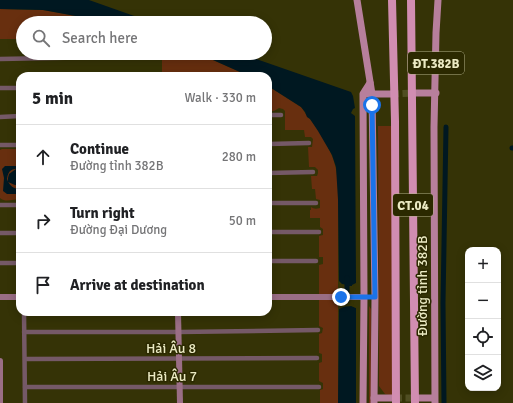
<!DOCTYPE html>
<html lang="en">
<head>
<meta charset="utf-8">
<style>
  body { margin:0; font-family:Signika,sans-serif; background:#f6f6f6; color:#202124 }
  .controls { position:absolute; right:12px; bottom:12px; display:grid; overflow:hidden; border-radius:8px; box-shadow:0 2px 10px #0003 }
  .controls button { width:36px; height:36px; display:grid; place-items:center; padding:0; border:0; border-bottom:1px solid #e0e0e0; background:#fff; color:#202124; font:20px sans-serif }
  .stop { position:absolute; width:12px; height:12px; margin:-9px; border:3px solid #1a73e8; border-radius:50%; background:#fff }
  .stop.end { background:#1a73e8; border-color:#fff; box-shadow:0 1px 4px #0008 }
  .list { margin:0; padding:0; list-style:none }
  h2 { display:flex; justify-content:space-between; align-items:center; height:52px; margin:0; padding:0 16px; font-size:17px }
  h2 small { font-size:13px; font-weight:400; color:#757577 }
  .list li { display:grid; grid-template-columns:26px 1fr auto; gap:12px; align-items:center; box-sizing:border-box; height:64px; padding:0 16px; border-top:1px solid #e0e0e0 }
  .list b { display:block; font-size:15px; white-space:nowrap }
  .list p { margin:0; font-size:13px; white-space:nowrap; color:#757577 }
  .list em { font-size:13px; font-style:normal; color:#757577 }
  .icon { flex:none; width:22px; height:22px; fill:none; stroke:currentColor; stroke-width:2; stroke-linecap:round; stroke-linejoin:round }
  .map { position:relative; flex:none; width:513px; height:403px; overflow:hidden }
  .search { position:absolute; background:#fff; box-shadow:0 2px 10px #0003; left:16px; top:16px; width:256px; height:44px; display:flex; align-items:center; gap:10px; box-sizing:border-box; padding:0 14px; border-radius:22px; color:#757577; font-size:15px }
  .panel { position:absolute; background:#fff; box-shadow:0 2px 10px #0003; left:16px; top:72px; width:256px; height:244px; border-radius:12px }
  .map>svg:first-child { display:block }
  .green { fill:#682f0f }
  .water { fill:#001821 }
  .pier { fill:#353306 }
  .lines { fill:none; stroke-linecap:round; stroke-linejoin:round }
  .canal { stroke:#001821; stroke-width:5 }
  .primary-tunnel { stroke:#504e22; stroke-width:7; stroke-dasharray:7 3.5; stroke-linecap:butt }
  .street { stroke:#755967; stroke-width:4.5 }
  .secondary { stroke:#9a6e85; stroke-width:6 }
  .primary { stroke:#b77f9c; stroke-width:7 }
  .highway { stroke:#d18db1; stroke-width:8 }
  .route { stroke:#1a73e8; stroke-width:5 }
  .labels { text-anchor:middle; stroke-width:3; stroke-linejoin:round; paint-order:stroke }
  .shield { fill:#2b2900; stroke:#b1b088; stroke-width:1 }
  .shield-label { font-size:13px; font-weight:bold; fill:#ebeac3 }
  .street-label { font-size:14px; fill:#ebeac3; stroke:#2b2900 }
</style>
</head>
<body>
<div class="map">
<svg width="513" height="403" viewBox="0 0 513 403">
  <rect width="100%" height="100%" fill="#353306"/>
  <g class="green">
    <polygon points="0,9 43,10 92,19 105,23 23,23 23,39 0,39"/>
    <polygon points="162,53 192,53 213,60 249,76 216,76 215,72 162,72"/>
    <path d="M 268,86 L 301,107 C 304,110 305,114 308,117 C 319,129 331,149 335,165 C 338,176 338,188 338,199 L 338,403 L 320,403 L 320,390 L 323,389 L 323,383 L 319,381 L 319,363 L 322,362 L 322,354 L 319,353 L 319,334 L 322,333 L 323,328 L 319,326 L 319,265 L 323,264 L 323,257 L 319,257 L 319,236 L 323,235 L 323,229 L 320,227 L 320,218 L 310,218 L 310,210 L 311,210 L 311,207 C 314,209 316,209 320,208 L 320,200 L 316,199 L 315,189 L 312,189 L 311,176 L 317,176 L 318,173 L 318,170 L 315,167 L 309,167 L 308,147 L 312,147 L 313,139 L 311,137 L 305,137 L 304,130 L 285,130 L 285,111 L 283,109 L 279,108 L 274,111 L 268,111 Z"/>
    <polygon points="378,126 394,126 395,396 385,394 379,386"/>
    <path d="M 2,149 L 20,149 L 20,199 C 13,199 6,203 0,198 L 0,150 Z"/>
    <polygon points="369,306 371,309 371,403 369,403"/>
  </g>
  <g class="water">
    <polygon points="0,0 89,0 154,23 105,23 92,19 43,10 0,9"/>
    <polygon points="192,53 239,53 351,92 353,96 355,108 353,109 351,113 355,116 356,283 352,285 351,306 356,308 356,403 338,403 339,309 346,306 348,285 342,284 339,281 338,199 336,167 332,155 318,131 310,119 307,117 305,112 301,107 268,86 268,76 249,76 213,60"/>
    <path d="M 5,166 L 20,166 L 20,168 C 12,169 8,170 7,179 C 9,185 13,189 20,189 L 20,194 L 7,194 L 3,191 L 4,178 L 2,169 Z"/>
    <polygon points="16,169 20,169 20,185 15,185 8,182 8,178 9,174"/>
  </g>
  <polygon class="pier" points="356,284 354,286 353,305 356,306 356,308 352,306 339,307 345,305 345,286 353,286"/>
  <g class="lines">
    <g class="canal">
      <polyline points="512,148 513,148"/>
      <polyline points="347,278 347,300"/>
      <polyline points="444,403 443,303 446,127"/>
    </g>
    <g class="primary-tunnel">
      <polyline points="392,94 415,93"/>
      <polyline points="395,398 419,398"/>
    </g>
    <g class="street">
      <polyline points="0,59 158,56"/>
      <polyline points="0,88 20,88"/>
      <polyline points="268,115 281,115"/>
      <polyline points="0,117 20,116"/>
      <polyline points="268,144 309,143"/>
      <polyline points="0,145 20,145"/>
      <polyline points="268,173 313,172"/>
      <polyline points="268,203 316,203"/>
      <polyline points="0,205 20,205"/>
      <polyline points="268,232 319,232"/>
      <polyline points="0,233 20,233"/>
      <polyline points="268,261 316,261"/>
      <polyline points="0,263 20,263"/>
      <polyline points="24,312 25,403"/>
      <polyline points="24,332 179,332 318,330"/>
      <polyline points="25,359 317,358"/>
      <polyline points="25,387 319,387"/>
    </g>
    <g class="secondary">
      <polyline points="0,297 20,297"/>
      <polyline points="268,297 364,297"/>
      <polyline points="178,312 180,403"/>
      <polyline points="0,361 0,403"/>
    </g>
    <g class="primary">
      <polyline points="357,0 372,94 375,297 374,403"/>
      <polyline points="415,93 436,93"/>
      <polyline points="368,94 392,94"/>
      <polyline points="374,398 395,398"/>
      <polyline points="419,398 434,398"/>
      <polyline points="363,403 364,297 363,94 370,83"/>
      <polyline points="435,403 434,127 436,33 438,0"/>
    </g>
    <g class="highway">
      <polyline points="392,0 395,121 396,403"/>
      <polyline points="411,0 415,403"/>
    </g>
  </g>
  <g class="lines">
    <polyline class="route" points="341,297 375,297 372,105"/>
  </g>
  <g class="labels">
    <g class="shield">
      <rect x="408" y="52" width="56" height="22" rx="3"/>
      <rect x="393" y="194" width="40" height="22" rx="3"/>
    </g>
    <g class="shield-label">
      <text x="436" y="68">ĐT.382B</text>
      <text x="413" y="210">CT.04</text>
    </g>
    <g class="street-label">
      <text transform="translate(422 286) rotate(-90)" y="5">Đường tỉnh 382B</text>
      <text x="171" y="353">Hải Âu 8</text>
      <text x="172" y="381">Hải Âu 7</text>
    </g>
  </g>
</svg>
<div class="controls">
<button>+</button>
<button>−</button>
<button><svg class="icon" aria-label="locate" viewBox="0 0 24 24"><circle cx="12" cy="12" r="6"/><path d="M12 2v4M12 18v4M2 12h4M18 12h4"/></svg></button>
<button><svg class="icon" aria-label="layers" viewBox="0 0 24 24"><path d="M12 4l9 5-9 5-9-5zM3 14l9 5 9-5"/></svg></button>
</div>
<div class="stop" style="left:372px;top:105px"></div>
<div class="stop end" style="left:341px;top:297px"></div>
<div class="search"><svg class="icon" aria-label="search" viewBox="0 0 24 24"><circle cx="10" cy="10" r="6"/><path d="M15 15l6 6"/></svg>Search here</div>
<section class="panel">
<h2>5 min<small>Walk · 330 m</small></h2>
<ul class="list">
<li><svg class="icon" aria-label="ahead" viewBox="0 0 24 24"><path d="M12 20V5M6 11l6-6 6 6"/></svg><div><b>Continue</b><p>Đường tỉnh 382B</p></div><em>280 m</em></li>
<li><svg class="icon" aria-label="right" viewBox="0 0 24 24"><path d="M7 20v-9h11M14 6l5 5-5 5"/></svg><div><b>Turn right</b><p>Đường Đại Dương</p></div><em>50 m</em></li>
<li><svg class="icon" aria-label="arrive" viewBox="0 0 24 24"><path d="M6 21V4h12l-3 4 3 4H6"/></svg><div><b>Arrive at destination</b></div></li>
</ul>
</section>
</div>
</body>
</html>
